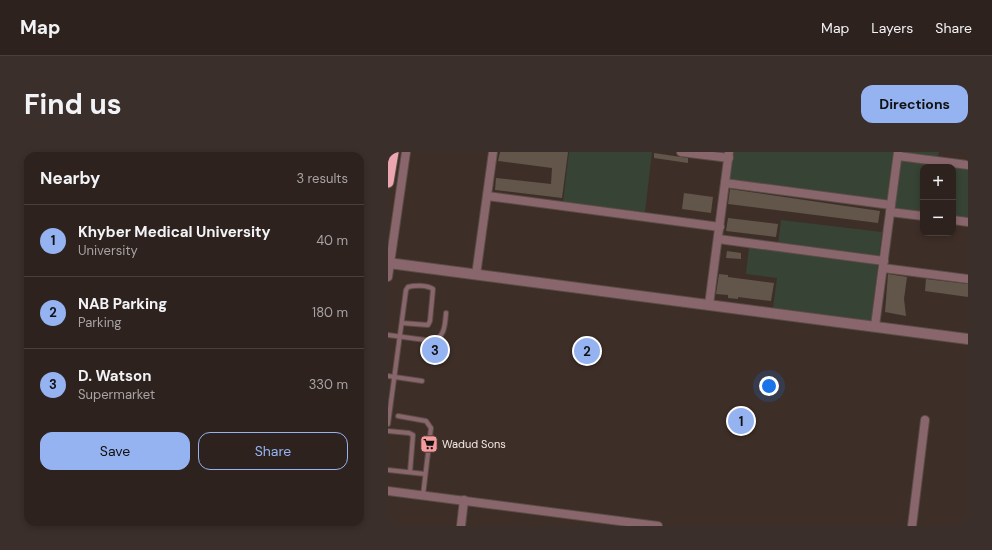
<!DOCTYPE html>
<html lang="en">
<head>
<meta charset="utf-8">
<style>
  body { margin:0; font-family:"DM Sans",sans-serif; background:#3a2f2b; color:#f1f3f6 }
  .controls { position:absolute; right:12px; top:12px; display:grid; overflow:hidden; border-radius:8px; box-shadow:0 2px 6px #0003 }
  .controls button { width:36px; height:36px; display:grid; place-items:center; padding:0; border:0; border-bottom:1px solid #493f3c; background:#2e221e; color:#f1f3f6; font:20px sans-serif }
  .you { position:absolute; left:381px; top:234px; width:14px; height:14px; margin:-10px; border:3px solid #fff; border-radius:50%; background:#1a73e8; box-shadow:0 0 0 6px #1a73e833 }
  .badge { display:grid; place-items:center; width:26px; height:26px; border-radius:50%; background:#95b2f1; color:#111; font-size:13px; font-weight:700 }
  .pin { position:absolute; translate:-50% -50%; border:2px solid #fff; box-shadow:0 1px 4px #0006 }
  .list { margin:0; padding:0; list-style:none }
  h2 { display:flex; justify-content:space-between; align-items:center; height:52px; margin:0; padding:0 16px; font-size:17px }
  h2 small { font-size:13px; font-weight:400; color:#a7a4a4 }
  .list li { display:grid; grid-template-columns:26px 1fr auto; gap:12px; align-items:center; box-sizing:border-box; height:72px; padding:0 16px; border-top:1px solid #493f3c }
  .list b { display:block; font-size:15px; white-space:nowrap }
  .list p { margin:0; font-size:13px; white-space:nowrap; color:#a7a4a4 }
  .list em { font-size:13px; font-style:normal; color:#a7a4a4 }
  .actions { display:flex; gap:8px; padding:12px 16px }
  .actions a { flex:1; padding:9px 0; border:1px solid #95b2f1; border-radius:12px; text-align:center; font-size:14px; color:#95b2f1 }
  .actions .main { background:#95b2f1; color:#111 }
  .map { position:relative; flex:none; width:580px; height:374px; overflow:hidden; border-radius:12px }
  header { display:flex; align-items:center; gap:24px; box-sizing:border-box; height:56px; padding:0 20px; background:#2e221e; border-bottom:1px solid #493f3c }
  header strong { font-size:19px }
  nav { display:flex; gap:22px; margin-inline-start:auto; font-size:14px }
  .intro { display:flex; align-items:center; justify-content:space-between; box-sizing:border-box; height:96px; padding:0 24px }
  h1 { margin:0; font-size:28px }
  .button { padding:10px 18px; border-radius:12px; background:#95b2f1; color:#111; font-size:14px; font-weight:700 }
  main { display:flex; gap:24px; padding:0 24px }
  aside { flex:1; background:#2e221e; border-radius:12px; box-shadow:0 2px 6px #0003 }
  .map>svg:first-child { display:block }
  .green { fill:#374335 }
  .building { fill:#625549 }
  .lines { fill:none; stroke-linecap:round; stroke-linejoin:round }
  .service-casing { stroke:#5b4c46; stroke-width:6 }
  .minor-casing { stroke:#5b4c46; stroke-width:10 }
  .tertiary-casing { stroke:#5b4c46; stroke-width:12 }
  .trunk-casing { stroke:#5b4c46; stroke-width:13 }
  .service { stroke:#89666c; stroke-width:4 }
  .minor { stroke:#89666c; stroke-width:8 }
  .tertiary { stroke:#89666c; stroke-width:10 }
  .trunk { stroke:#eba6b1; stroke-width:11 }
  .labels { text-anchor:middle; stroke-width:4; stroke-linejoin:round; paint-order:stroke }
  .poi-label { font-size:11px; fill:#f3e8e4; stroke:#3e2e28; text-anchor:start }
</style>
</head>
<body>
<header>
<strong>Map</strong>
<nav><a>Map</a><a>Layers</a><a>Share</a></nav>
</header>
<div class="intro"><h1>Find us</h1><a class="button">Directions</a></div>
<main>
<aside>
<h2>Nearby<small>3 results</small></h2>
<ul class="list">
<li><span class="badge">1</span><div><b>Khyber Medical University</b><p>University</p></div><em>40 m</em></li>
<li><span class="badge">2</span><div><b>NAB Parking</b><p>Parking</p></div><em>180 m</em></li>
<li><span class="badge">3</span><div><b>D. Watson</b><p>Supermarket</p></div><em>330 m</em></li>
</ul>
<div class="actions"><a class="main">Save</a><a>Share</a></div>
</aside>
<div class="map">
<svg width="580" height="374" viewBox="0 0 580 374">
  <rect width="100%" height="100%" fill="#3e2e28"/>
  <g class="green">
    <polygon points="181,0 264,0 257,60 175,50"/>
    <polygon points="345,0 505,0 499,48 342,28"/>
    <polygon points="512,0 551,0 550,5"/>
    <polygon points="512,7 580,16 580,66 565,64 565,15 535,15 535,60 506,56"/>
    <polygon points="393,68 494,80 491,104 390,92"/>
    <polygon points="361,95 490,112 483,169 385,156 389,126 358,122"/>
  </g>
  <g class="building">
    <polygon points="112,0 180,0 174,46 107,38 108,26 163,32 164,16 110,9"/>
    <polygon points="266,1 300,6 300,11 266,6"/>
    <polygon points="342,37 492,59 490,71 340,52"/>
    <polygon points="296,41 325,45 323,61 294,57"/>
    <polygon points="340,66 390,72 388,85 338,79"/>
    <polygon points="339,99 353,101 353,107 338,106"/>
    <polygon points="331,122 340,123 340,125 386,131 383,149 350,145 350,147 340,146 340,143 328,142"/>
    <polygon points="500,122 519,125 516,147 518,164 497,160"/>
    <polygon points="538,127 580,132 580,145 537,139"/>
  </g>
  <g class="lines">
    <defs>
      <g id="service">
        <path d="M 0,183 L 45,189 C 57,185 57,172 58,161"/>
        <polyline points="0,224 34,229"/>
        <polyline points="10,264 38,269 43,276 35,343"/>
        <path d="M 0,272 L 18,138 L 20,135 C 27,133 39,133 45,137 L 42,169 L 40,173 L 14,171"/>
        <polyline points="0,279 21,281 25,283 22,320"/>
        <polyline points="0,318 37,322"/>
      </g>
      <g id="minor">
        <polyline points="293,0 341,6"/>
        <polyline points="510,4 580,13"/>
        <polyline points="337,31 503,53"/>
        <polyline points="99,44 332,75"/>
        <polyline points="502,60 535,64"/>
        <polyline points="565,68 580,70"/>
        <polyline points="330,87 496,109"/>
        <polyline points="495,116 580,127"/>
        <polyline points="88,123 105,0"/>
        <polyline points="0,125 18,0"/>
        <polyline points="321,153 341,0"/>
        <polyline points="487,174 510,0"/>
        <polyline points="0,339 270,374"/>
        <polyline points="73,374 76,348"/>
        <polyline points="524,374 537,268"/>
      </g>
      <polyline id="tertiary" points="0,111 580,187"/>
      <polyline id="trunk" points="0,30 5,0"/>
    </defs>
    <use href="#service" class="service-casing"/>
    <use href="#minor" class="minor-casing"/>
    <use href="#tertiary" class="tertiary-casing"/>
    <use href="#trunk" class="trunk-casing"/>
    <use href="#service" class="service"/>
    <use href="#minor" class="minor"/>
    <use href="#tertiary" class="tertiary"/>
    <use href="#trunk" class="trunk"/>
  </g>
  <defs>
    <symbol id="supermarket-square" viewBox="-11 -11 22 22"><rect x="-9" y="-9" width="18" height="18" rx="4" fill="#f59b9c" stroke="#3e2e28"/><path d="M-6-5.5h2.5l.6 2H6L4.5 2H-2.5L-4.4-4H-6ZM-1.5 3.2a1.3 1.3 0 1 0 .1 0ZM3 3.2a1.3 1.3 0 1 0 .1 0Z" fill="#111"/></symbol>
  </defs>
  <g fill-rule="evenodd">
    <use href="#supermarket-square" x="31" y="282" width="20" height="20"/>
  </g>
  <g class="labels">
    <g class="poi-label">
      <text x="54" y="296">Wadud Sons</text>
    </g>
  </g>
</svg>
<div class="controls">
<button>+</button>
<button>−</button>
</div>
<div class="you"></div>
<div class="pin badge" style="left:353px;top:269px">1</div>
<div class="pin badge" style="left:199px;top:199px">2</div>
<div class="pin badge" style="left:47px;top:198px">3</div>
</div>
</main>
</body>
</html>
